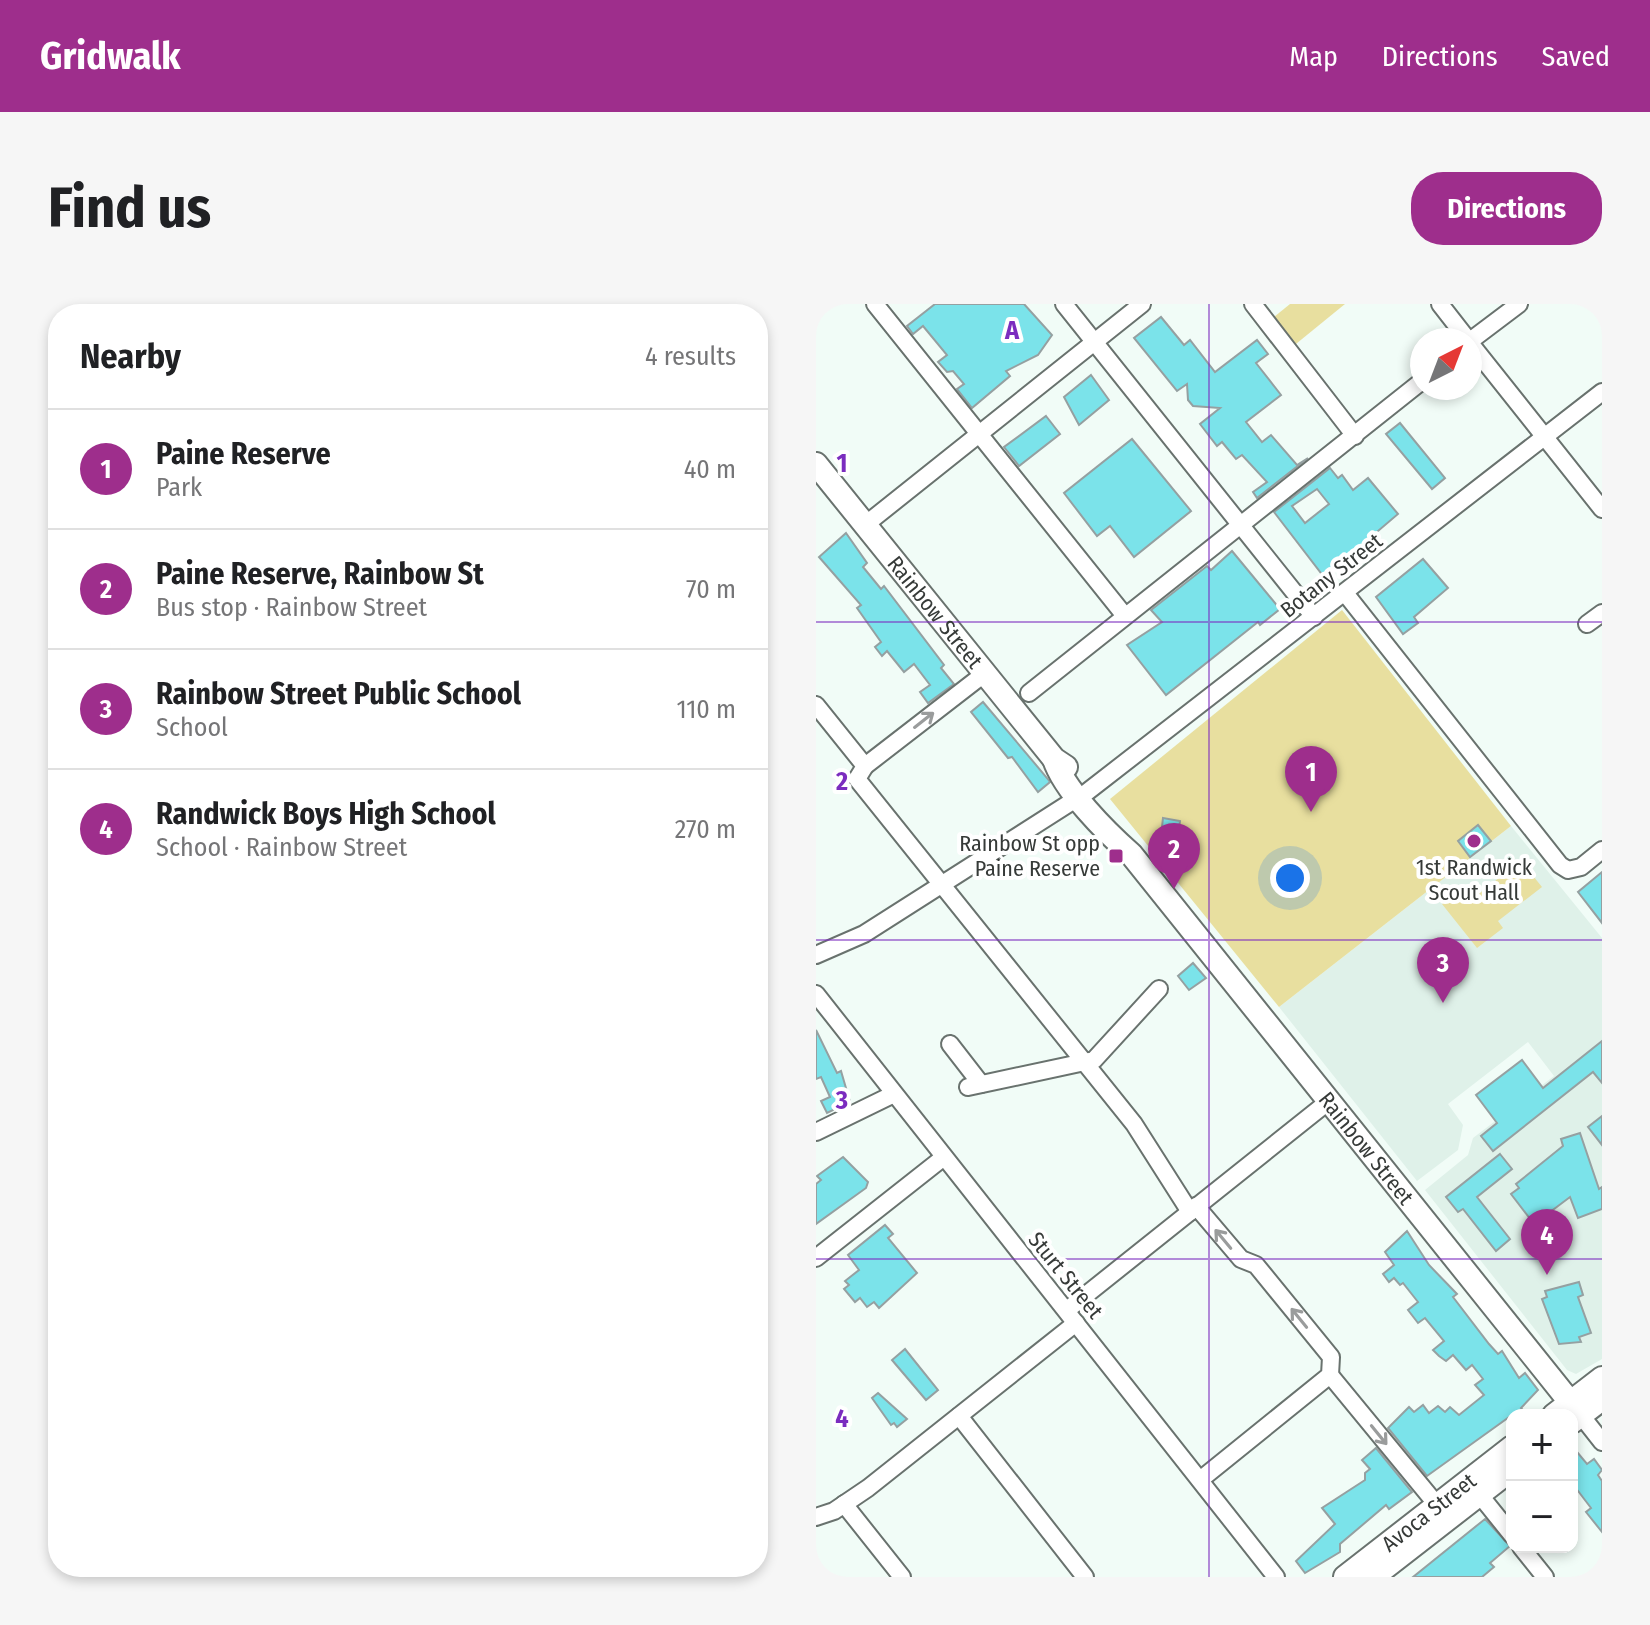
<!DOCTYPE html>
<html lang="en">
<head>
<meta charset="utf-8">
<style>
  body { margin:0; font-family:"Fira Sans Condensed",sans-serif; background:#f6f6f6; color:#202124 }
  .controls { position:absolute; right:24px; bottom:24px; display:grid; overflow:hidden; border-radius:16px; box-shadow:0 4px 12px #0003 }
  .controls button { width:72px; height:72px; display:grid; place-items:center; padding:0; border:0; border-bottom:2px solid #e0e0e0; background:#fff; color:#202124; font:40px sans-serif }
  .compass { position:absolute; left:594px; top:24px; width:72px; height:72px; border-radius:50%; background:#fff; box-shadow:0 4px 12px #0003; rotate:42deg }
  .you { position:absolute; left:474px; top:574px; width:28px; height:28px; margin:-20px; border:6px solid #fff; border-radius:50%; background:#1a73e8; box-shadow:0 0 0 12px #1a73e833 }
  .badge { display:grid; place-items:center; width:52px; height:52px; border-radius:50%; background:#9e2e8c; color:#fff; font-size:26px; font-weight:700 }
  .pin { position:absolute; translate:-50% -66px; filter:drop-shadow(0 2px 4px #0008) }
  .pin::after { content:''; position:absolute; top:42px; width:28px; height:24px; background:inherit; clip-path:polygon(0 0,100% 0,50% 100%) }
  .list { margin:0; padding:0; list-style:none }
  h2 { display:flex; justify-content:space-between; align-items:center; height:104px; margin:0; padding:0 32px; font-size:34px }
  h2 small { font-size:26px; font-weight:400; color:#757577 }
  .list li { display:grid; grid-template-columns:52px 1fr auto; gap:24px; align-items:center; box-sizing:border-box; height:120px; padding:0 32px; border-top:2px solid #e0e0e0 }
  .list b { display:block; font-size:30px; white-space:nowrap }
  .list p { margin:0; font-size:26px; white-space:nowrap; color:#757577 }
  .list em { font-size:26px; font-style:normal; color:#757577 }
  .map { position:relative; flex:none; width:786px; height:1273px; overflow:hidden; border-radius:32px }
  header { display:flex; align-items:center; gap:48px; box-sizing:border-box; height:112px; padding:0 40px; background:#9e2e8c; color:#fff }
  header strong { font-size:38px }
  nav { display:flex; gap:44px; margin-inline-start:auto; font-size:28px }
  .intro { display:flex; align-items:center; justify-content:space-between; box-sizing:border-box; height:192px; padding:0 48px }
  h1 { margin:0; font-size:56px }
  .button { padding:20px 36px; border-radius:32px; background:#9e2e8c; color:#fff; font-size:28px; font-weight:700 }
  main { display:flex; gap:48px; padding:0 48px }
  aside { flex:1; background:#fff; border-radius:32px; box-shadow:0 4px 12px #0003 }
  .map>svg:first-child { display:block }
  .built { fill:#dff1e9 }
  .green { fill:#e8df9f }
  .building { fill:#7be3ea; stroke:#95a0a1; stroke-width:2; fill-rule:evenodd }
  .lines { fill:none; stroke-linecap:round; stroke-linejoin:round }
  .minor-casing { stroke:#69726e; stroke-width:20 }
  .major-casing { stroke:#69726e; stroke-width:26 }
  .minor { stroke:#fff; stroke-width:16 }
  .major { stroke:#fff; stroke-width:22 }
  .oneway { stroke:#9a9c9c }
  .grid { fill:none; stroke:#7b2cbf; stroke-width:2; stroke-opacity:0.55 }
  .poi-dot { fill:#9e2e8c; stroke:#fff; stroke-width:3 }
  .labels { text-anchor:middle; stroke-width:8; stroke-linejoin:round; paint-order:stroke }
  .street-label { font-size:22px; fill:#363a38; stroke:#fff }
  .poi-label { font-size:22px; fill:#363a38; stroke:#fff; text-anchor:end }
  .grid-label { font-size:26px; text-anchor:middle; font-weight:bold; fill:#7b2cbf; stroke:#fff; stroke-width:8; stroke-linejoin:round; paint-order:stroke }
</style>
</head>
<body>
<header>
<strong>Gridwalk</strong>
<nav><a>Map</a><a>Directions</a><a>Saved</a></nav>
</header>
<div class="intro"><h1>Find us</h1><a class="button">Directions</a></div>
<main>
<aside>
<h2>Nearby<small>4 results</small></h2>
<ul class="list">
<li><span class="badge">1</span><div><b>Paine Reserve</b><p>Park</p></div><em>40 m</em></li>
<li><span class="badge">2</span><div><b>Paine Reserve, Rainbow St</b><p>Bus stop · Rainbow Street</p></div><em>70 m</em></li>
<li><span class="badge">3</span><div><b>Rainbow Street Public School</b><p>School</p></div><em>110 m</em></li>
<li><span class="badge">4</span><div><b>Randwick Boys High School</b><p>School · Rainbow Street</p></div><em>270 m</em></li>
</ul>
</aside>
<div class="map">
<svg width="786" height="1273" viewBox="0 0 786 1273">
  <rect width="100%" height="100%" fill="#f1fcf7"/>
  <polygon class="built" points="695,522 786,634 786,1055 760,1070 751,1066 609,886 652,851 657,834 738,772 712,738 632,800 647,821 642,846 601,877 463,703"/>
  <g class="green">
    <polygon points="474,0 529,0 475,44 453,17"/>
    <polygon points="526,306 695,522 463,703 294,495"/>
    <polygon points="705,557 726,583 682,617 687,624 661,644 626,600 652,580 661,591"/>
  </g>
  <g class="building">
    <polygon points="119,0 208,0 236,31 222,51 190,67 194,72 156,104 141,85 148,80 137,67 131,68 122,58 131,51 107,22 97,30 91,22"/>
    <polygon points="345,13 368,41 374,36 399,68 441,36 452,50 440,59 465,91 430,118 446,138 455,131 481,161 492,154 441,194 437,188 451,178 426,151 420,155 406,138 401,142 384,120 404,104 377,102 372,96 371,80 361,87 318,34"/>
    <polygon points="275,71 293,96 263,121 248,93"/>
    <polygon points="230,112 244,130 203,162 188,143"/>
    <polygon points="584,119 629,174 616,185 570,130"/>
    <polygon points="316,135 375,207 318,253 294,222 281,232 248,189"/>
    <path d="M 514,164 L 522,174 L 526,171 L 537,186 L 552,174 L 582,210 L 508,273 L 458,208 ZM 501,185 L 513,200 L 489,219 L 476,202 Z"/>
    <polygon points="30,229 51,259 47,263 65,285 68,282 128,361 125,364 138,380 112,399 104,388 114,381 98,360 88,368 71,347 66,352 59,343 65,338 41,304 45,301 3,253"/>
    <polygon points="416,247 464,305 444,321 442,318 350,391 311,341 346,318 335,306 391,262 395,266"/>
    <polygon points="607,255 632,284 598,313 602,319 587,330 560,293"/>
    <polygon points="167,398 231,474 234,478 222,488 196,453 192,454 155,408"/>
    <polygon points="347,514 364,517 361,544 350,542 351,533 345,532"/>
    <polygon points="662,521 675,537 654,553 642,537"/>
    <polygon points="786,568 786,619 762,588"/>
    <polygon points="377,659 390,674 373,686 362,672"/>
    <polygon points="0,726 21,769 25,767 34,798 11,809 5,797 14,793 5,773 0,775"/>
    <polygon points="786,737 786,779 777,768 677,847 665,832 681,819 660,791 706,756 727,784"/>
    <polygon points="786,812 786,841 772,823"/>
    <polygon points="764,829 783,885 786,883 786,905 762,914 754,893 718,920 695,890 703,884 700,880 747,842 745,835"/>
    <polygon points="684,850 696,865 661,893 694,935 680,947 647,905 642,908 630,893"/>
    <polygon points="27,853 52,878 50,884 0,920 0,880 5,876 1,872"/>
    <polygon points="69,921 77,930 72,934 101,969 63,1004 58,998 51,1003 44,994 39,998 28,985 33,981 29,977 43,966 32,951"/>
    <polygon points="591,927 613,961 641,990 637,993 673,1040 682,1050 686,1047 703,1074 709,1069 722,1086 705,1104 711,1111 696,1111 611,1172 572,1124 593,1103 598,1108 607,1101 613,1109 622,1102 629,1108 634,1103 643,1111 668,1091 659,1081 667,1075 656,1061 650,1066 637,1051 630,1057 623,1052 617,1046 628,1037 609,1014 602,1019 592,1006 602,998 587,979 584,981 578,974 573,978 567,970 578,961 569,948"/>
    <polygon points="763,978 767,991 762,993 775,1029 763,1033 765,1038 743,1040 726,995 731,993 729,987"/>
    <polygon points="89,1045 122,1086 110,1096 76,1056"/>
    <polygon points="62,1089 91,1115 81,1123 78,1119 75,1121 56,1094"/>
    <polygon points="756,1142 771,1160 778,1155 786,1166 782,1171 786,1177 786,1228 770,1208 775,1204 756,1179"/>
    <polygon points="560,1144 596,1188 573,1205 570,1201 524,1240 524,1248 489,1269 480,1257 519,1220 506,1204 549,1176 549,1169 554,1165 546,1156"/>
    <polygon points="669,1215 694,1242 674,1259 678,1263 666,1273 597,1273"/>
  </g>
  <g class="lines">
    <defs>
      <g id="minor">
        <polyline points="59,0 309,312"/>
        <polyline points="248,0 498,313"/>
        <polyline points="437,0 539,132"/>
        <polyline points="624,0 652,36"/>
        <polyline points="654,37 703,0"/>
        <polyline points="654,39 786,205"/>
        <polyline points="49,221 326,0"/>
        <polyline points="529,289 744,561 752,566 765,563 786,546"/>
        <polyline points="771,320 786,309"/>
        <polyline points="213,389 606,77"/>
        <polyline points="0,401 49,462 41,475 318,820 374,908"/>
        <polyline points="49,462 168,370"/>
        <polyline points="271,488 786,88"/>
        <polyline points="0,651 48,630 263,493"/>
        <polyline points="0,690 460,1273"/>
        <polyline points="134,740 165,780"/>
        <polyline points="152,783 278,756 343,685"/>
        <polyline points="0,828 78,790"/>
        <polyline points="380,902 425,955 440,961 515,1053 514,1071 384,1176"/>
        <polyline points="0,954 128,853"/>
        <polyline points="251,1006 513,797"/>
        <polyline points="514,1071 621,1201"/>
        <polyline points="760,1105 786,1138"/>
        <polyline points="143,1112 269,1273"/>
        <polyline points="663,1190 696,1231"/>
        <polyline points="28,1200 86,1273"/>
        <polyline points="0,1213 18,1207 52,1184 260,1019"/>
        <polyline points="705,1243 729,1273"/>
      </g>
      <g id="major">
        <path id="s1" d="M 0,160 L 238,455 L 250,463"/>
        <path id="s2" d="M 238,455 C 248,486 290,528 315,550 L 754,1098"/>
        <polyline points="738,1111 786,1074"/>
        <polyline points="756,1118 786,1095"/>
        <path id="s3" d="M 529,1273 L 696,1143"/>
        <polyline points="557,1273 696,1165"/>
      </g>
    </defs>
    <use href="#minor" class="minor-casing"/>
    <use href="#major" class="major-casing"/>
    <use href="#minor" class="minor"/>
    <use href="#major" class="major"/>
  </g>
  <defs><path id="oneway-shaft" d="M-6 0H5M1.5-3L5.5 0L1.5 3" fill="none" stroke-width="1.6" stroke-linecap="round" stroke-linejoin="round" transform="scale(2)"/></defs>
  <g class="oneway">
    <use href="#oneway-shaft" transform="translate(108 416) rotate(-38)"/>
    <use href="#oneway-shaft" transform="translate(407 935) rotate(-130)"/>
    <use href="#oneway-shaft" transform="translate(483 1014) rotate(-129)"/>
    <use href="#oneway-shaft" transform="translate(563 1131) rotate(51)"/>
  </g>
  <path class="grid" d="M 393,0 L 393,1273M 0,318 L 786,318M 0,636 L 786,636M 0,955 L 786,955"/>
  <g class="poi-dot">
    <circle cx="658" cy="537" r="8"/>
    <rect x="292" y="544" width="16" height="16" rx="4"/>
  </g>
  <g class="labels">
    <g class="street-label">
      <text transform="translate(515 271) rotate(-38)" y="8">Botany Street</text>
      <text dy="8" stroke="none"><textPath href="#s1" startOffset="190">Rainbow Street</textPath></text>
      <text dy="8" stroke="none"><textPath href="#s2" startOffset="500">Rainbow Street</textPath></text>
      <text transform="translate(250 971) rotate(51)" y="8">Sturt Street</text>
      <text dy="8" stroke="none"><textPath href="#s3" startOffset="106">Avoca Street</textPath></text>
    </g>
    <g class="poi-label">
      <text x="284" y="547">Rainbow St opp<tspan x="284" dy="25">Paine Reserve</tspan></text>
      <text x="658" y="571" text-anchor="middle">1st Randwick<tspan x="658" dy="25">Scout Hall</tspan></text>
    </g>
  </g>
  <g class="grid-label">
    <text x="196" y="35">A</text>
    <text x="26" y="168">1</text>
    <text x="26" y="486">2</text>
    <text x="26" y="805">3</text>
    <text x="26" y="1123">4</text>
  </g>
</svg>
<div class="controls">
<button>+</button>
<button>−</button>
</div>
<svg class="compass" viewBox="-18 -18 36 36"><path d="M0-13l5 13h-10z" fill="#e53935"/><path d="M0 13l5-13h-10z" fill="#757577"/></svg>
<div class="you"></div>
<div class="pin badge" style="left:495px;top:508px">1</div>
<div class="pin badge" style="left:358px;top:585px">2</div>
<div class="pin badge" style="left:627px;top:699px">3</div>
<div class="pin badge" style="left:731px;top:971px">4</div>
</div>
</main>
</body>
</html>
